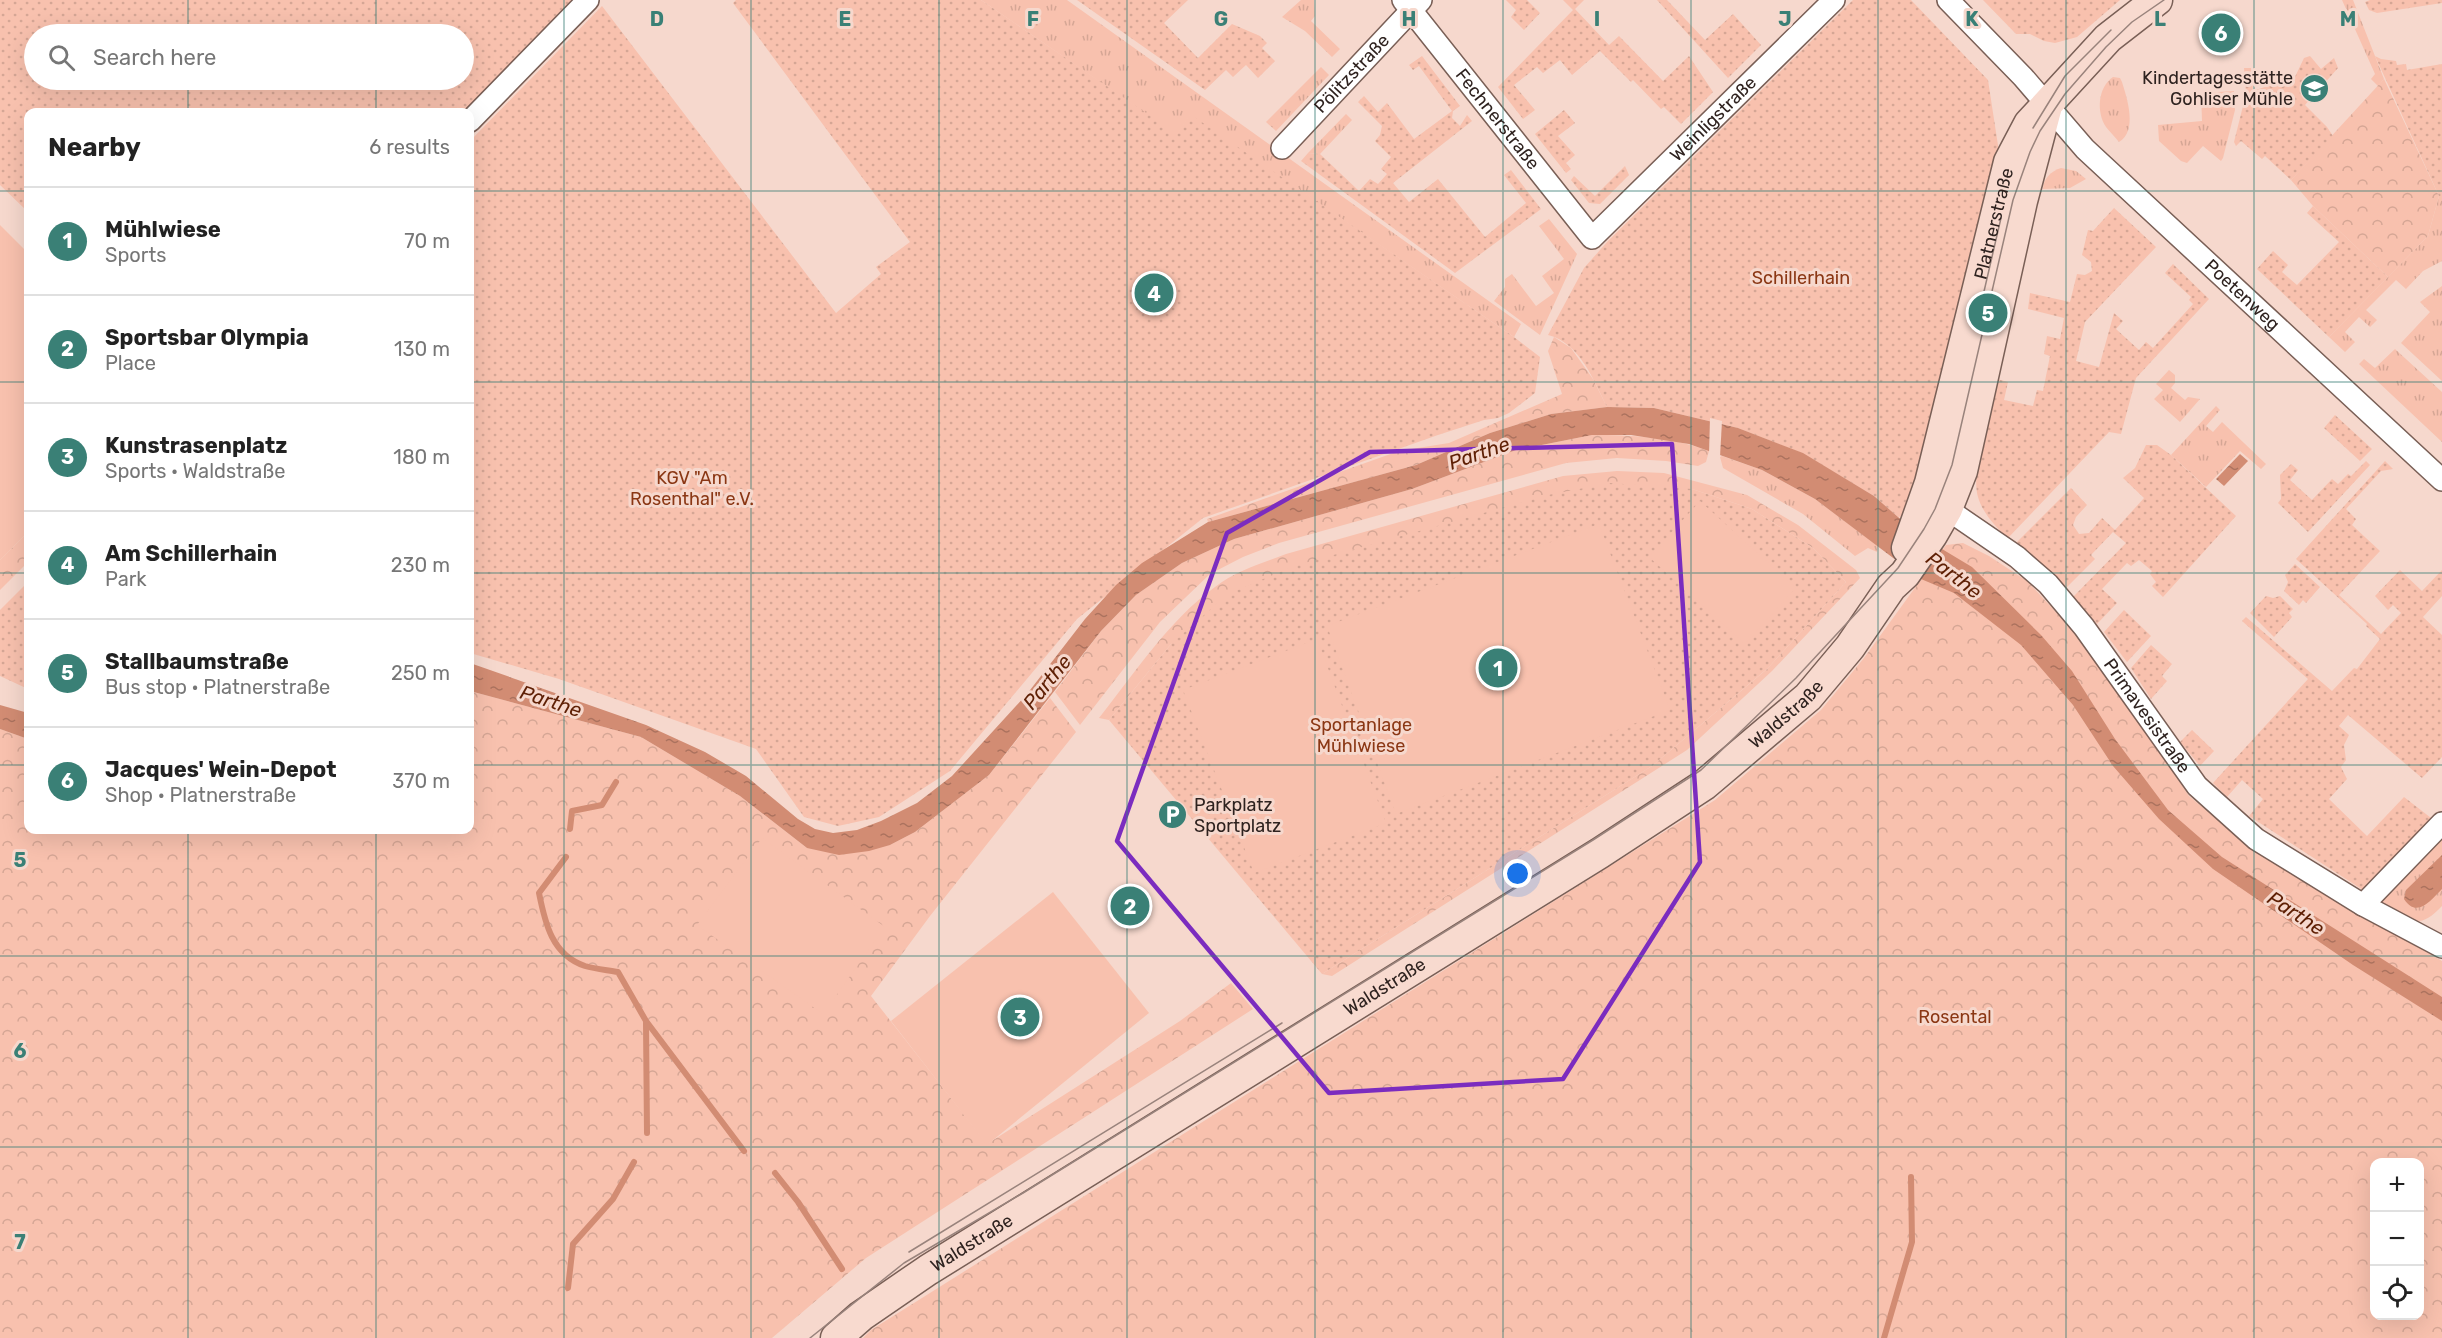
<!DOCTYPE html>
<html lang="en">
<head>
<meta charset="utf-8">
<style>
  body { margin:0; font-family:Rubik,sans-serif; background:#f6f6f6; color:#222 }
  .controls { position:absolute; right:18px; bottom:18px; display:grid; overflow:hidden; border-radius:12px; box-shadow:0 6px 24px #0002 }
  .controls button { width:54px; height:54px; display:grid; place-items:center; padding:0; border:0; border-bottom:2px solid #e0e0e0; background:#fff; color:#222; font:30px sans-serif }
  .you { position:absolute; left:1518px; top:874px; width:21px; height:21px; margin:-15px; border:4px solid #fff; border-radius:50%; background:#1a73e8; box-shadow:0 0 0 9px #1a73e833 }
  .badge { display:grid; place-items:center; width:39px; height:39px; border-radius:50%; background:#3a8076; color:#fff; font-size:20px; font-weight:700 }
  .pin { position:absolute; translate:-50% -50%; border:3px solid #fff; box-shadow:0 2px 6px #0006 }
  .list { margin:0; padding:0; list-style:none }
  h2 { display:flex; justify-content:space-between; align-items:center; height:78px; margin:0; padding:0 24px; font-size:26px }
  h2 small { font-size:20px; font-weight:400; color:#767676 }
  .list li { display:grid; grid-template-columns:39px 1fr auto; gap:18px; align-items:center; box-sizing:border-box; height:108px; padding:0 24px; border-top:2px solid #e0e0e0 }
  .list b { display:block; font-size:22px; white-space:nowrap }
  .list p { margin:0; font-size:20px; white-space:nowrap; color:#767676 }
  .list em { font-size:20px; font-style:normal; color:#767676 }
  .icon { flex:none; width:33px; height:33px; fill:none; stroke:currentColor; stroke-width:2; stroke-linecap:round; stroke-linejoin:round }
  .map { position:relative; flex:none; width:2442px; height:1338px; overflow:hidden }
  .search { position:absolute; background:#fff; box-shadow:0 6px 24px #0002; left:24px; top:24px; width:450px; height:66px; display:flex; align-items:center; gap:15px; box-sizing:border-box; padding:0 21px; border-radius:33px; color:#767676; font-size:22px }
  .panel { position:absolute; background:#fff; box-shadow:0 6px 24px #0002; left:24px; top:108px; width:450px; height:726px; border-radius:12px }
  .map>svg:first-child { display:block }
  .grass { fill:url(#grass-tufts) }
  .forest { fill:url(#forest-crowns); fill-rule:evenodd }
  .park { fill:url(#park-dots); fill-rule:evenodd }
  .pitch { fill:#f8c1ae }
  .water { fill:url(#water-ripples) }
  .pier { fill:#f6d8cd }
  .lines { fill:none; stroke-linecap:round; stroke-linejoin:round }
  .stream { stroke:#d28c73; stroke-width:6 }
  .minor-casing { stroke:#795f56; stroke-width:24 }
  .secondary-casing { stroke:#795f56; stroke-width:33 }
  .minor { stroke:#fff; stroke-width:21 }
  .secondary { stroke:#f8dacf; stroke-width:30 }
  .tram { stroke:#99837c; stroke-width:1.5 }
  .marked { fill:none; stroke:#7b2cbf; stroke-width:4.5; stroke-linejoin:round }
  .grid { fill:none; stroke:#3a8076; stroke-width:1.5; stroke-opacity:0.55 }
  .labels { text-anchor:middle; stroke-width:6; stroke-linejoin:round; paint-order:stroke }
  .street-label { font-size:18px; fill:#2e221f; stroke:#f6d8cd }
  .poi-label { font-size:18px; fill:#2e221f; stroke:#f6d8cd; text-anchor:end }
  .park-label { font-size:18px; fill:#8b3714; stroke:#f6d8cd }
  .water-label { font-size:20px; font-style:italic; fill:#5f2005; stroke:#f6d8cd }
  .grid-label { font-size:20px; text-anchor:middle; font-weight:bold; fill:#3a8076; stroke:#f6d8cd; stroke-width:6; stroke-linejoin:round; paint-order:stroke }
</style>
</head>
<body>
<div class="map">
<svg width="2442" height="1338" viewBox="0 0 2442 1338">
  <defs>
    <pattern id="grass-tufts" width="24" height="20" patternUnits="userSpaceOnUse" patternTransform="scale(1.5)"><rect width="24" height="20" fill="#f8c1ae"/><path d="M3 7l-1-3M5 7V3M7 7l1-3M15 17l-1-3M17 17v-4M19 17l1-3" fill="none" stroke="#d5a695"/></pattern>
    <pattern id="forest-crowns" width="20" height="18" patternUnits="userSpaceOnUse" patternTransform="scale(1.5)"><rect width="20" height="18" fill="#f8c1ae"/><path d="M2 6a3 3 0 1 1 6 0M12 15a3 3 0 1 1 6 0" fill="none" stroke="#d5a695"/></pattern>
    <pattern id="park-dots" width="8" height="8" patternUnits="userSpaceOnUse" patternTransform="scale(1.5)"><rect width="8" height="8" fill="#f8c1ae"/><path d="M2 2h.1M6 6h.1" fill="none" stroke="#d5a695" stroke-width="1.8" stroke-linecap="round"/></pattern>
    <pattern id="water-ripples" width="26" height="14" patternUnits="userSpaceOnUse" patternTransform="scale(1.5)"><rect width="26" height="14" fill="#d28c73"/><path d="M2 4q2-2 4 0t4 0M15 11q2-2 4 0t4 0" fill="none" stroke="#ab725e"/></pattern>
  </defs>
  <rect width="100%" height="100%" fill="#f6d8cd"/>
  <g class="grass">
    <polygon points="981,0 1067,0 1521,324 1514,337 1190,115 1177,135"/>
    <polygon points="1301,0 1314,0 1315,16 1311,21 1340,49 1332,57 1305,31 1282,17"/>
    <polygon points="2342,0 2353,0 2384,79 2378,86 2371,79 2375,74"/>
    <polygon points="1321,67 1329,75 1276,131 1266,122"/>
    <path d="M 2113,77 L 2120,78 L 2122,82 C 2127,98 2138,131 2119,142 C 2115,137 2110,132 2106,127 C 2096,112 2098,87 2113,77 Z"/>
    <polygon points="2234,91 2235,110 2223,158 2221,161 2203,146 2187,163 2181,161 2159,141 2158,125 2202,121 2201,93"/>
    <polygon points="1346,114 1352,120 1320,154 1308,153"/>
    <path d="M 2061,168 L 2076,171 L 2086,179 L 2070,188 L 2043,189 C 2043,179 2051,171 2061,168 Z"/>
    <polygon points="2439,196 2442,196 2442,261 2423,271 2406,289 2396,280 2366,310 2377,320 2370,327 2359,317 2345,332 2355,342 2345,352 2329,337 2428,236"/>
    <polygon points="1549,219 1577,254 1540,335 1494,301 1505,287 1505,279 1512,274 1536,306 1554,293 1542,276 1564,259 1539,226"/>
    <polygon points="2442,286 2442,381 2401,343 2430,312 2420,302"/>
    <polygon points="2395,349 2442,392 2442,442 2359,364 2364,359 2375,368"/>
    <polygon points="2169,370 2175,375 2175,383 2171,388 2185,400 2188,397 2200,399 2180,422 2154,399 2163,390 2156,384"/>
    <polygon points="2216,406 2220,410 2206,426 2213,432 2222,422 2266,464 2261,469 2240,451 2206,487 2171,455"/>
    <polygon points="1722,456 1762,470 1815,499 1878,546 1877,552 1868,548 1855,556 1803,514 1723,468 1720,457"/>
    <path d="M 2442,836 L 2442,906 C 2416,934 2407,918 2380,901 Z"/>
  </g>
  <g class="forest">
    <polygon points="2384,79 2439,196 2428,236 2388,277 2313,206 2291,180"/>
    <polygon points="1554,337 1571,348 1593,379 1607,407 1551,414 1490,433 1416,465 1208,522 1207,519 1399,451 1449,443 1562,394 1548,351"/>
    <path d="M 1592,435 C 1631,435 1672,437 1709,451 L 1706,462 L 1698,466 L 1666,461 L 1617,458 L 1566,463 L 1279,543 L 1243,557 L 1210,574 L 1160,622 L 1080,725 L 1055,692 L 1101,631 L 1136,595 L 1182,563 L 1234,539 L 1412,489 L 1516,450 Z"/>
    <path d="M 1617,471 L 1664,473 L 1747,495 L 1798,525 L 1856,570 L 1860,578 L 1772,671 L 1687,750 L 1332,976 L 1322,974 L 1652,766 L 1767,669 L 1846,582 L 1813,548 L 1752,509 L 1692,489 L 1171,644 L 1109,720 L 1099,718 C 1135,673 1168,621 1215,587 C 1235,571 1263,563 1286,554 L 1563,476 Z"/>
    <polygon points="28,532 28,562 0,590 0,560"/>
    <path d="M 1963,543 L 1989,556 L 2027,581 L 2098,657 L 2189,796 L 2256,851 L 2442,961 L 2442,1338 L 863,1338 L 871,1330 L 1715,800 L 1821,710 L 1864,658 L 1946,545 ZM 2374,1162 L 2420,1162 L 2420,1316 L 2374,1316 Z"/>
    <polygon points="470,691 641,737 740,796 807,848 890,845 915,832 989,775 1050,698 1076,732 930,916 871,996 987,1144 1180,1021 1231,983 1253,1009 866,1258 772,1338 0,1338 0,729 28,739 28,830 470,830"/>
  </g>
  <g class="park">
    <path d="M 0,0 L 574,0 L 464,112 L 28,112 L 28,212 L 0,185 ZM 34,34 L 464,34 L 464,80 L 34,80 Z"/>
    <polygon points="736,0 981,0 1177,134 1190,114 1514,337 1540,357 1535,393 1509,413 1498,418 1484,420 1438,435 1203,518 1077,619 950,771 879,817 838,826 804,817 756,749 559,679 470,653 470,141 602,6 836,313 881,274 876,267 910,242 733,3"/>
    <polygon points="1077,0 1188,0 1164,23 1198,58 1232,24 1260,36 1267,43 1262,48 1275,61 1258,78 1246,65 1233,77 1226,70 1205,90"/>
    <polygon points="1506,0 1527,0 1540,13 1524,30 1511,17 1516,10"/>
    <polygon points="1563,0 1584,0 1575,9 1609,45 1619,36 1663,81 1689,56 1713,92 1681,124 1664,107 1661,109 1633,80 1631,82 1600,51 1572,75 1560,60 1543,73 1537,67 1514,85 1535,110 1523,119 1498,87 1573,10"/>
    <polygon points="1657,0 1667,0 1705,40 1733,14 1761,45 1728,78"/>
    <path d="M 1853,0 L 1911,0 L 1988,80 L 1999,152 L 1908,515 L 1898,517 L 1874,496 L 1802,453 L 1738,428 L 1654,408 L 1607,407 C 1594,381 1580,343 1548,335 L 1584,268 L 1608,241 Z"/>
    <polygon points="1983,0 2120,0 2077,37 2055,43 2044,41 2030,34 2016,34"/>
    <polygon points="2370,0 2442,0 2442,3 2377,13 2369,10 2365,2"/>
    <polygon points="1422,56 1460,106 1453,111 1452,118 1460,126 1467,115 1472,121 1393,183 1409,202 1438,179 1485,237 1526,203 1504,175 1511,170 1541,209 1455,273 1301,161 1308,153 1320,154 1359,191 1370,179 1378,184 1387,174 1381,169 1391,157 1375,141 1380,135 1382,126 1358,102 1364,96 1378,112 1387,103 1414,139 1452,111 1419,66 1413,70 1409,65"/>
    <polygon points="2310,56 2321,69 2334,58 2338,68 2305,105 2327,127 2333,136 2291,180 2265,156 2262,159 2241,141 2236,146 2234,142 2246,94 2244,68 2251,68 2253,91 2288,79 2293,81 2304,58"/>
    <polygon points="2375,56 2381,59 2396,61 2397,65 2406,64 2407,70 2442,64 2442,196 2439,196"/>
    <polygon points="1564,110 1575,123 1558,136 1575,155 1566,163 1571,169 1566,173 1535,134"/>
    <polygon points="1625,166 1629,175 1600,204 1589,203 1571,180 1574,176 1595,196"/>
    <polygon points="2313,206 2388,277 2329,337 2257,269 2273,251 2288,265 2282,272 2297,285 2339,242 2307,213"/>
    <path d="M 2114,208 L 2156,247 L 2085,322 L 2076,361 L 2099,367 L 2114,313 L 2123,321 L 2116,329 L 2139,350 L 2146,342 L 2153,348 L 2193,304 L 2189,300 L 2191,297 L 2165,273 L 2173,264 L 2209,299 L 2136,378 L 2121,434 L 2109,432 L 2008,538 C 1996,527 1983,514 1978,497 C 1970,470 1991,408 1997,379 L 2008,382 L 2004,400 L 2033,406 L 2037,390 L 2043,391 L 2050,356 L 2044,354 L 2047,336 L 2060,339 L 2064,318 L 2028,309 L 2030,293 L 2070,302 L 2077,274 L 2085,275 L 2092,271 L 2091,262 L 2082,255 L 2088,230 L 2093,231 Z"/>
    <polygon points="2335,415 2372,449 2360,461 2324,428"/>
    <polygon points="2146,445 2157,445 2171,455 2236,516 2163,597 2152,586 2156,582 2150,574 2152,571 2139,560 2131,566 2127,563 2102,589 2117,603 2097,624 2073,597 2126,543 2113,532 2091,555 2095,559 2065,589 2015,544 2071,488 2087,505 2076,517 2073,525 2079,534 2089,533 2102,518 2115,530 2144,498 2123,478 2135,468"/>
    <polygon points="2366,461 2370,465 2308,532 2278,503 2281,499 2280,475 2291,464 2298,470 2290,480 2312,500 2332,479 2338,484 2348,474 2351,476"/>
    <polygon points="2385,461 2393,469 2381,471 2346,509 2356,519 2352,525 2380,551 2339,595 2381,634 2401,613 2393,605 2388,610 2375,596 2400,570 2422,591 2442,570 2442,596 2423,617 2442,635 2442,757 2422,778 2348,715 2339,726 2349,735 2344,745 2346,760 2341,767 2347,779 2329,799 2367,836 2404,797 2435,821 2366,892 2249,816 2263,799 2242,780 2227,797 2213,783 2308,679 2242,621 2246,617 2332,691 2354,668 2357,669 2380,639 2366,626 2367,624 2296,559"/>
    <polygon points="1610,483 1692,489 1752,509 1813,548 1846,582 1768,668 1652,766 1322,974 1109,720 1171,644 1228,594 1294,566 1548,495"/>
    <polygon points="2295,564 2320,587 2306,603 2303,600 2299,605 2284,591 2288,582 2285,575"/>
    <polygon points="28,582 28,689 0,676 0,610"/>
    <polygon points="2266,596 2273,598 2280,596 2293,609 2289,613 2292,617 2274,637 2250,613"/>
    <polygon points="2124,610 2151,636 2127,662 2104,632"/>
    <polygon points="2151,645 2172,664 2162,676 2167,681 2151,699 2131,668"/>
    <polygon points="2192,730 2214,751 2200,766 2180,742"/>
  </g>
  <g class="pitch">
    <polygon points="0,225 28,253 28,532 0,560"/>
    <polygon points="1700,501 1796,588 1745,644 1649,557"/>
    <polygon points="1599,524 1670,710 1396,814 1327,626"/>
    <polygon points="1317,639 1386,823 1254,873 1183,690"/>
    <polygon points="762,838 885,927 823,1014 697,925"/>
    <polygon points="1053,892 1149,1013 987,1145 891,1021"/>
  </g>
  <g class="water">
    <polygon points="1607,407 1654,408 1738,428 1803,453 1874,496 1898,517 1942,549 1972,567 2041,635 2072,671 2115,739 2168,810 2222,857 2442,997 2442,1021 2353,965 2213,869 2159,819 2113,766 2073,705 2021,645 1954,593 1921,579 1815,499 1762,470 1689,444 1631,435 1592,435 1516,450 1412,489 1234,539 1182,563 1136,595 1101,631 989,775 915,832 890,845 869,851 839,855 807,848 740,796 641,737 470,691 470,663 646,725 705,752 746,776 798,819 815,829 833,833 857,830 881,821 917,803 952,776 1027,694 1085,619 1116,585 1142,563 1208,522 1416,465 1490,433 1551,414"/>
    <polygon points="2240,454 2248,461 2224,486 2216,479"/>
    <polygon points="0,705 28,713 28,739 0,729"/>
    <path d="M 2442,855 L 2442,889 C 2431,900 2417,919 2404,899 L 2406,890 Z"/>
  </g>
  <polygon class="pier" points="1710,418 1722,421 1720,457 1709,454"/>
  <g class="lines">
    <g class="stream">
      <polyline points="570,829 572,811 602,805 616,782"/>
      <path d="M 566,857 L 539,893 C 545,923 552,955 585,966 C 595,969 607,970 618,972 L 646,1021 L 744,1151"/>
      <polyline points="646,1023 647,1133"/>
      <polyline points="775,1173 798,1202 842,1269"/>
      <polyline points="568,1288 573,1244 613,1199 634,1162"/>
      <polyline points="1884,1338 1912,1242 1911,1177"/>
    </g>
    <defs>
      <g id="minor">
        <path id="s1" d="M 1403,0 L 1592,238 L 1834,0"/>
        <path id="s2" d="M 1948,0 L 2023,77 L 2085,149 L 2442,480"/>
        <polyline points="470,121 588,0"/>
        <path id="s3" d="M 1282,148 L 1421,0"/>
        <path id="s4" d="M 1947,509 L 2017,557 L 2048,584 L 2084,627 L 2197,786 L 2256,839 L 2363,905 L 2442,947"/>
        <polyline points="2363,905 2442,823"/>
      </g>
      <g id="secondary">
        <path id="s5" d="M 1907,548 L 1930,483 L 2009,162 L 2029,124 L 2108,38 L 2157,0"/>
        <path id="s6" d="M 836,1338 L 861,1316 L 928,1270 L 1600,853 L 1704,785 L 1808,697 L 1850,647 L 1891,587 L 1905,574 L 1932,535 L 1947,509 L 1962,471 L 2022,201 L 2047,106"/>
      </g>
    </defs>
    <use href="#minor" class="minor-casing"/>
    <use href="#secondary" class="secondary-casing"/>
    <use href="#minor" class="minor"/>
    <use href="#secondary" class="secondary"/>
    <g class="tram">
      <polyline points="2033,128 2065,76 2111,30"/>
      <polyline points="1976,326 2001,218"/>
      <polyline points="909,1252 1282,1023"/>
      <polyline points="810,1338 904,1263 1023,1193 1593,840 1701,770 1796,678 1898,568 1924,529 1935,509 1952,465 2013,200 2030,152 2040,131 2065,94 2106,47 2132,22 2164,0"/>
    </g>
  </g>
  <path class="marked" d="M 1672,444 L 1700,862 L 1563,1079 L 1329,1093 L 1117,841 L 1227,533 L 1370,452 Z"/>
  <path class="grid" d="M 188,0 L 188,34M 376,0 L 376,34M 564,0 L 564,1338M 751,0 L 751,1338M 939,0 L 939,1338M 1127,0 L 1127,1338M 1315,0 L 1315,1338M 1503,0 L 1503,1338M 1691,0 L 1691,1338M 1878,0 L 1878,1338M 2066,0 L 2066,1338M 2254,0 L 2254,1338M 188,80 L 188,112M 376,80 L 376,112M 0,191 L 28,191M 470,191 L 2442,191M 0,382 L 28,382M 470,382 L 2442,382M 0,573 L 28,573M 470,573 L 2442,573M 0,765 L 28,765M 470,765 L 2442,765M 188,830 L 188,1338M 376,830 L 376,1338M 0,956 L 2442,956M 0,1147 L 2442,1147"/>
  <defs>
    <symbol id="school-disc" viewBox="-11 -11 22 22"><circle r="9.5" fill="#3a8076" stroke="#f6d8cd"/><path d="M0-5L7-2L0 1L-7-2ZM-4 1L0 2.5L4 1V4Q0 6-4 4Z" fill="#fff"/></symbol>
    <symbol id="parking-disc" viewBox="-11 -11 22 22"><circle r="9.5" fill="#3a8076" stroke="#f6d8cd"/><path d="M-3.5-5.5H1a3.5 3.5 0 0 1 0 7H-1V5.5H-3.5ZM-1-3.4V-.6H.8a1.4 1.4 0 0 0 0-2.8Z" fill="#fff"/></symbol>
  </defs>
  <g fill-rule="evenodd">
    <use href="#school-disc" x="2298" y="72" width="33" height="33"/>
    <use href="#parking-disc" x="1156" y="798" width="33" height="33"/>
  </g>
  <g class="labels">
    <g class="street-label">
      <text dy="6" stroke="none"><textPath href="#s3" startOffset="102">Pölitzstraße</textPath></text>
      <text dy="6" stroke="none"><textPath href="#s1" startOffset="152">Fechnerstraße</textPath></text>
      <text dy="6" stroke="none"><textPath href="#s1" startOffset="474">Weinligstraße</textPath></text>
      <text dy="6" stroke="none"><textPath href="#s5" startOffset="336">Platnerstraße</textPath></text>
      <text dy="6" stroke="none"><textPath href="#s2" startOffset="417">Poetenweg</textPath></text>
      <text dy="6" stroke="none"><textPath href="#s6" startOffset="1138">Waldstraße</textPath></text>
      <text dy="6" stroke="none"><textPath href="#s4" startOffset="291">Primavesistraße</textPath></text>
      <text dy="6" stroke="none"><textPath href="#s6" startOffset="652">Waldstraße</textPath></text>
      <text dy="6" stroke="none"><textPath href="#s6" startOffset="166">Waldstraße</textPath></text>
    </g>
    <g class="poi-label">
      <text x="2293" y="84">Kindertagesstätte<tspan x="2293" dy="21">Gohliser Mühle</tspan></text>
      <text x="1194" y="811" text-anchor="start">Parkplatz<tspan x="1194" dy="21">Sportplatz</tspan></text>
    </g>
    <g class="park-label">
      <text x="1801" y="284">Schillerhain</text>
      <text x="692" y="484">KGV "Am<tspan x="692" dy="21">Rosenthal" e.V.</tspan></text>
      <text x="1361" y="731">Sportanlage<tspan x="1361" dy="21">Mühlwiese</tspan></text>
      <text x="1955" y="1023">Rosental</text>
    </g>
    <g class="water-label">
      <text transform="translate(1479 453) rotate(-19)" y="7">Parthe</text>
      <text transform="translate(1954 575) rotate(37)" y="7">Parthe</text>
      <text transform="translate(1047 682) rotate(-51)" y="7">Parthe</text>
      <text transform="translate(551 701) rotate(18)" y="7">Parthe</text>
      <text transform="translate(2296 913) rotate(33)" y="7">Parthe</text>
    </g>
  </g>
  <g class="grid-label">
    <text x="657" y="26">D</text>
    <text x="845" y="26">E</text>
    <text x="1033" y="26">F</text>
    <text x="1221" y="26">G</text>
    <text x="1409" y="26">H</text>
    <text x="1597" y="26">I</text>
    <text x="1785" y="26">J</text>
    <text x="1972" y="26">K</text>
    <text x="2160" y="26">L</text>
    <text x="2348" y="26">M</text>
    <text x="20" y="867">5</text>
    <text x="20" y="1058">6</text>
    <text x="20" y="1249">7</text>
  </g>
</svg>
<div class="controls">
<button>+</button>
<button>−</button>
<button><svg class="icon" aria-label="locate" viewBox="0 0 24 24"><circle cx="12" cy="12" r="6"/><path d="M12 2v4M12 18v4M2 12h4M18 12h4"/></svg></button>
</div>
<div class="you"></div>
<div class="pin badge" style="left:1498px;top:668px">1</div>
<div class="pin badge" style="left:1130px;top:906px">2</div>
<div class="pin badge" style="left:1020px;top:1017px">3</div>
<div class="pin badge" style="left:1154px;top:293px">4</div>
<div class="pin badge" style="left:1988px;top:313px">5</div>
<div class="pin badge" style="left:2221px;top:33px">6</div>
<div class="search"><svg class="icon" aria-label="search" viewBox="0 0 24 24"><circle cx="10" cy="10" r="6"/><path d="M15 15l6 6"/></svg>Search here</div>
<section class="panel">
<h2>Nearby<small>6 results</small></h2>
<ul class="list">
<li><span class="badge">1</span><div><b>Mühlwiese</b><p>Sports</p></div><em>70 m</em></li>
<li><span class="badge">2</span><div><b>Sportsbar Olympia</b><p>Place</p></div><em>130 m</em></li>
<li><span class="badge">3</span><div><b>Kunstrasenplatz</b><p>Sports · Waldstraße</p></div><em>180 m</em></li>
<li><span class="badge">4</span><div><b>Am Schillerhain</b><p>Park</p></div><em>230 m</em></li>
<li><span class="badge">5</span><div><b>Stallbaumstraße</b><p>Bus stop · Platnerstraße</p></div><em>250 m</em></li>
<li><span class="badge">6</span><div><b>Jacques' Wein-Depot</b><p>Shop · Platnerstraße</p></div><em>370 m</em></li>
</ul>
</section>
</div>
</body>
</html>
